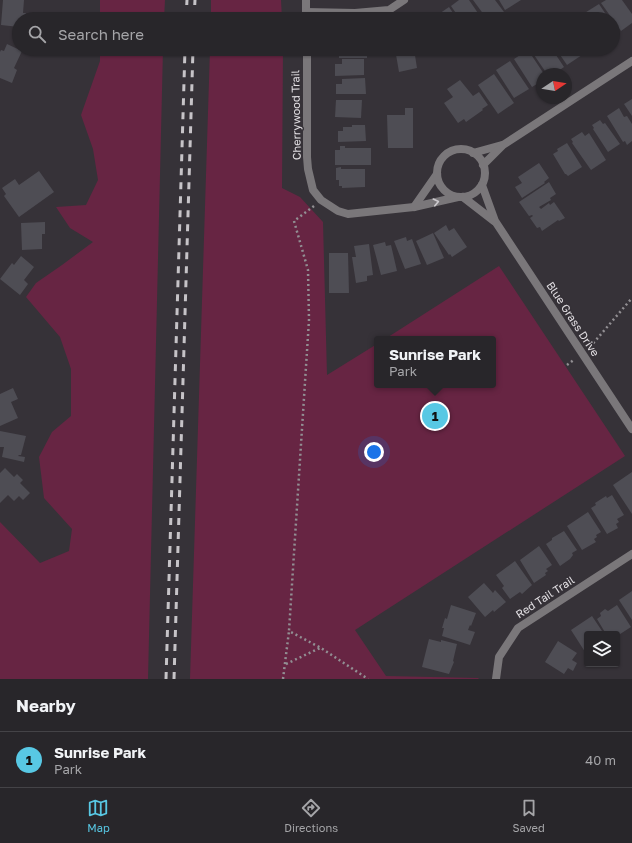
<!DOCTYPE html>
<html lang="en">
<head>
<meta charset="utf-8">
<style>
  body { margin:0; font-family:"Golos Text",sans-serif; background:#302e32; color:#f1f3f6 }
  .controls { position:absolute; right:12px; bottom:12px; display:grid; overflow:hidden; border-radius:4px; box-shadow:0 1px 3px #0004 }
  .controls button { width:36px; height:36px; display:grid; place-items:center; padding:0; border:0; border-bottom:1px solid #444347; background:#28262a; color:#f1f3f6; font:20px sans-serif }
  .compass { position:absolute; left:536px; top:68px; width:36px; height:36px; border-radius:50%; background:#28262a; box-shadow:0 1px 3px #0004; rotate:78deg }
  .you { position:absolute; left:374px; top:452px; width:14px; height:14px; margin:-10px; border:3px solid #fff; border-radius:50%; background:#1a73e8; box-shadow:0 0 0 6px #1a73e833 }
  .badge { display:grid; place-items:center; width:26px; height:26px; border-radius:50%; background:#58c8e4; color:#111; font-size:13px; font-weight:700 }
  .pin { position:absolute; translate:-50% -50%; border:2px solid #fff; box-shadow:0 1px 4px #0006 }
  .popup { position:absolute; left:374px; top:336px; width:122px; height:52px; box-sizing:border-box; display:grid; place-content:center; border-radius:4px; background:#28262a; filter:drop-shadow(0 1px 3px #0005); font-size:13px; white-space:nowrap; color:#a5a5a8 }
  .popup b { font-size:15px; color:#f1f3f6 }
  .popup::after { content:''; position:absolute; left:50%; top:100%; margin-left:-8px; border:8px solid transparent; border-top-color:#28262a }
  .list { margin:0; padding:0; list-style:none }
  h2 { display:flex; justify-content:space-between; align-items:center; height:52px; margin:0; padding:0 16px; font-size:17px }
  h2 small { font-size:13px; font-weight:400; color:#a5a5a8 }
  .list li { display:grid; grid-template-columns:26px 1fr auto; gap:12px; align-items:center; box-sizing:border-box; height:56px; padding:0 16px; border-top:1px solid #444347 }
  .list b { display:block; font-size:15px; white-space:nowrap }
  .list p { margin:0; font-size:13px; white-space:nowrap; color:#a5a5a8 }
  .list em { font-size:13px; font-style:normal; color:#a5a5a8 }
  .icon { flex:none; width:22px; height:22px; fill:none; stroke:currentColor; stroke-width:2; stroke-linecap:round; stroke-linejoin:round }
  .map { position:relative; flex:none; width:632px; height:679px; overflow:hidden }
  .search { position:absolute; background:#28262a; box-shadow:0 1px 3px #0004; left:12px; right:12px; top:12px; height:44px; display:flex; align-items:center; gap:10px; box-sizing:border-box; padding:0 14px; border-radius:22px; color:#a5a5a8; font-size:15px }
  .sheet { height:108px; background:#28262a }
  nav { display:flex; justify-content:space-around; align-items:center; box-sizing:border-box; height:56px; border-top:1px solid #444347; background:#28262a; font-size:11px; color:#a5a5a8 }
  nav a { display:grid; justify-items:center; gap:2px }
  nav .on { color:#58c8e4 }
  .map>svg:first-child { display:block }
  .green { fill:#672543 }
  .building { fill:#4e4d54 }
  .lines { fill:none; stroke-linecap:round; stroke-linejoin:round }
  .path { stroke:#928f93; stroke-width:2.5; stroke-dasharray:2 3; stroke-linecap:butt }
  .minor { stroke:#7a777a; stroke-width:8 }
  .tertiary { stroke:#7a777a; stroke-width:8 }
  .rail { stroke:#c6c3c7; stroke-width:3; stroke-dasharray:7 7; stroke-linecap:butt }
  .oneway { stroke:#cdcace }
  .labels { text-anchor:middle; stroke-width:3; stroke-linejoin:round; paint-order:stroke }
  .street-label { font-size:11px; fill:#e2dfe3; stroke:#363238 }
</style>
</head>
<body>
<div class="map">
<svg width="632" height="679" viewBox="0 0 632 679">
  <rect width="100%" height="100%" fill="#363238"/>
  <g class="green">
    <polygon points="100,0 165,0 164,19 100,19"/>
    <polygon points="211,0 281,0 282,19 211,19"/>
    <polygon points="100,49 163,49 148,679 0,679 0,522 40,563 69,551 72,529 44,498 39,457 52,432 71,416 71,369 60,337 26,297 36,283 62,265 93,242 70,228 56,207 86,205 98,180 93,149 81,115 100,61"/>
    <polygon points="210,49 283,49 282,188 300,197 323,222 327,375 377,344 377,385 493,385 493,339 385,339 499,266 625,456 355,630 386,676 478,678 479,679 190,679"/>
  </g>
  <g class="building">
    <polygon points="3,0 24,0 23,13 26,13 25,19 19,19 19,27 1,25"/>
    <polygon points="459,0 469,0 482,19 460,19 451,6"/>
    <polygon points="473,0 495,0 504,12 494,19 487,19"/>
    <polygon points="499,0 521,0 505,10"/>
    <polygon points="606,0 622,0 632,14 632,23 621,31 601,3"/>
    <polygon points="599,4 609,19 587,19 583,14"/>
    <polygon points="449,7 457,19 434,19 433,18"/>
    <polygon points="7,44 22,51 14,68 17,70 12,83 0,78 0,52 1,50 4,51"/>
    <polygon points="333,49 367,49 367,58 339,58 339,55 334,56"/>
    <polygon points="395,49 407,49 407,50 414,49 417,68 399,72"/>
    <polygon points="423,49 442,49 433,53 432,51 425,55"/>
    <polygon points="530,49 552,49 564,67 554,74 547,74"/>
    <polygon points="556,49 578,49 582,55 567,65"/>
    <polygon points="528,50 544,74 542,74 542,81 532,87 514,59"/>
    <polygon points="342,59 364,59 364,75 335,76 335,64 342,64"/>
    <polygon points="510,61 529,89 514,98 496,70"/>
    <polygon points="494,74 514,103 498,114 478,85"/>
    <polygon points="365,78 366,94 336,94 336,84 342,84 342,79"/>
    <polygon points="460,80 473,96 479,92 488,105 482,109 483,110 466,122 464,119 458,123 444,103 453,97 447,89"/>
    <polygon points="632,99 632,116 624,104"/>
    <polygon points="336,100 362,100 361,118 335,117"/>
    <polygon points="405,108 413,108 413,148 388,148 387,115 405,115"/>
    <polygon points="619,108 624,117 627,116 632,124 632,141 627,145 625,141 623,142 607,116"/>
    <polygon points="600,120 603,124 605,123 620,144 608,152 593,129 594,128 592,125"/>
    <polygon points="352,125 365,125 366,141 338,142 338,131 343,131 343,127 352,127"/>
    <polygon points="582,132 585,136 589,133 606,160 591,170 572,143 573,142 571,139"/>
    <polygon points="567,143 582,167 568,176 566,174 565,174 553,154 558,151 557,149"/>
    <polygon points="340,146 345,146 345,148 371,148 371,165 335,165 335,150 340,150"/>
    <polygon points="539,163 549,178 544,182 545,183 522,198 515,187 522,183 518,177"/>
    <polygon points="341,167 341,169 365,169 365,187 342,188 342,186 339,186 339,180 336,180 336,168"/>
    <polygon points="39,171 54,192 19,217 4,196 6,194 2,188 15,179 19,185"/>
    <polygon points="549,182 556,194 550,198 551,200 539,207 541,209 549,203 550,205 554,202 565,218 559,221 558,220 542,231 540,227 537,228 530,218 533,216 532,215 529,216 519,202"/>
    <polygon points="45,222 45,234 42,234 42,249 22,250 21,223"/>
    <polygon points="446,225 449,231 454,228 467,247 452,257 450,254 449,255 434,233"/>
    <polygon points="433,233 444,258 427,265 416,241"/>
    <polygon points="406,237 407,241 412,239 421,264 405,269 394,241"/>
    <polygon points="385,242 386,246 391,245 397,271 381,275 373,245"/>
    <polygon points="369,244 373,275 367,276 367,281 356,283 352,257 356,257 354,246"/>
    <polygon points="329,253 348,253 349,293 329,293"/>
    <polygon points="21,256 34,267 24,280 28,284 20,295 0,279 12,263 14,265"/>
    <polygon points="13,388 18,399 11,402 18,418 0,426 0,394"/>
    <polygon points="0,431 26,436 21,455 19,455 18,456 25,457 24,462 2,457 4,447 0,447"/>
    <polygon points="5,468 14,477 17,474 23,480 20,483 30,493 23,500 19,496 14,501 8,495 0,503 0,473"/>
    <polygon points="632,472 632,514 613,485"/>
    <polygon points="612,495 624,515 617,519 619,522 616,524 618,528 607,534 591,508 596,505 595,503 606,496 607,498"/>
    <polygon points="588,512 601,532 596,535 597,537 594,539 596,542 582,550 567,526"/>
    <polygon points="564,531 577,550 572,553 573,555 570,559 560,566 546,544 552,540 552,538"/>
    <polygon points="539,546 552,565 546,569 548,571 545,573 546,575 534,583 520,560"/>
    <polygon points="515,561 532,585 522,594 520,592 510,599 502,588 504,586 496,575"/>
    <polygon points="484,583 493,593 495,590 506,602 494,612 493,610 485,617 468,597"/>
    <polygon points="632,591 632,620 619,600"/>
    <polygon points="451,605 476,613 471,626 470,625 468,630 475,632 470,645 442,636 444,628 442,628 445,618 447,619"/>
    <polygon points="617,605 631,627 617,636 617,634 606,634 597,619 601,616 600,613 605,609 608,611"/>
    <polygon points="592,616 604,634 587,634 587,655 571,630"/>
    <polygon points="429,639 441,642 441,640 457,644 453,661 454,662 449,674 422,667"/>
    <polygon points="558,641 577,653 572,660 577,663 573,671 568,668 564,674 545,662"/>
  </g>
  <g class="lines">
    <g class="path">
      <polyline points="314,206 294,221 308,270 309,320 289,631 321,648 368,679"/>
      <polyline points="590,347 632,298"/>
      <polyline points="567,365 575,359"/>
      <polyline points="286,664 320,648"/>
      <polyline points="283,679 289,631"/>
    </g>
    <g class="minor">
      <polyline points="306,0 306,19"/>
      <polyline points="306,12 355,13 389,10 404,0"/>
      <polyline points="307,49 307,157 308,169 313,190 321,200 338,211 348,214 414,207 458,197"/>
      <polyline points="414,207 437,174"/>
      <polyline points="496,679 499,657 518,628 632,554"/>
    </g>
    <g class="tertiary">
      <circle cx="461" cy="173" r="24"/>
      <polyline points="473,153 502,145"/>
      <polyline points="483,165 503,145 632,61"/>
      <polyline points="482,185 495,221 632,429"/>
      <polyline points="463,197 494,221"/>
    </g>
    <g class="rail">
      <polyline points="186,19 187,0"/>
      <polyline points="194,19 195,0"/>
      <polyline points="166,679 185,49"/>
      <polyline points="174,679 193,49"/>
    </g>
  </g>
  <defs><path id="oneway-chevron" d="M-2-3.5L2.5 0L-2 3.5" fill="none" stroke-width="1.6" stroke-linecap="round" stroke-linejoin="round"/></defs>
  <use class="oneway" href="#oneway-chevron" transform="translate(436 202) rotate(-13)"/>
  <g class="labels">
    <g class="street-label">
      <text transform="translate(296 115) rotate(-91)" y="4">Cherrywood Trail</text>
      <text transform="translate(573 319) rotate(57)" y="4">Blue Grass Drive</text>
      <text transform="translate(545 597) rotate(-33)" y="4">Red Tail Trail</text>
    </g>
  </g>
</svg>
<div class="controls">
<button><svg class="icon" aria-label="layers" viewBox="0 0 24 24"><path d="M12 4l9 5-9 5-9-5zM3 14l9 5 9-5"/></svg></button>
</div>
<svg class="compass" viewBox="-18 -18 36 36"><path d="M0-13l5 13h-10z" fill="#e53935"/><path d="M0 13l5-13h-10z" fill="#a5a5a8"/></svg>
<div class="you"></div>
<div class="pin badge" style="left:435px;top:416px">1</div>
<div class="popup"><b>Sunrise Park</b>Park</div>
<div class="search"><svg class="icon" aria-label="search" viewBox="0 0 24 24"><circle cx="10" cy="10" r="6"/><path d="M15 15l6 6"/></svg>Search here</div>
</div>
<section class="sheet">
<h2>Nearby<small></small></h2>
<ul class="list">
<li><span class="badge">1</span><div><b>Sunrise Park</b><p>Park</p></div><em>40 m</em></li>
</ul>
</section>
<nav>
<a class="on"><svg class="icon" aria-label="map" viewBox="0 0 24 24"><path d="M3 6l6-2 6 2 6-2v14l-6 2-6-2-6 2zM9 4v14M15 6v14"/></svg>Map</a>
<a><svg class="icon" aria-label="directions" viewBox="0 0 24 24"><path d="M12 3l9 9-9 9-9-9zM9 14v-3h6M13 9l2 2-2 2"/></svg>Directions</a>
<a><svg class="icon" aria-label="saved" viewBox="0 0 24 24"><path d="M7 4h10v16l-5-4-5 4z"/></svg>Saved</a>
</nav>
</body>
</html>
